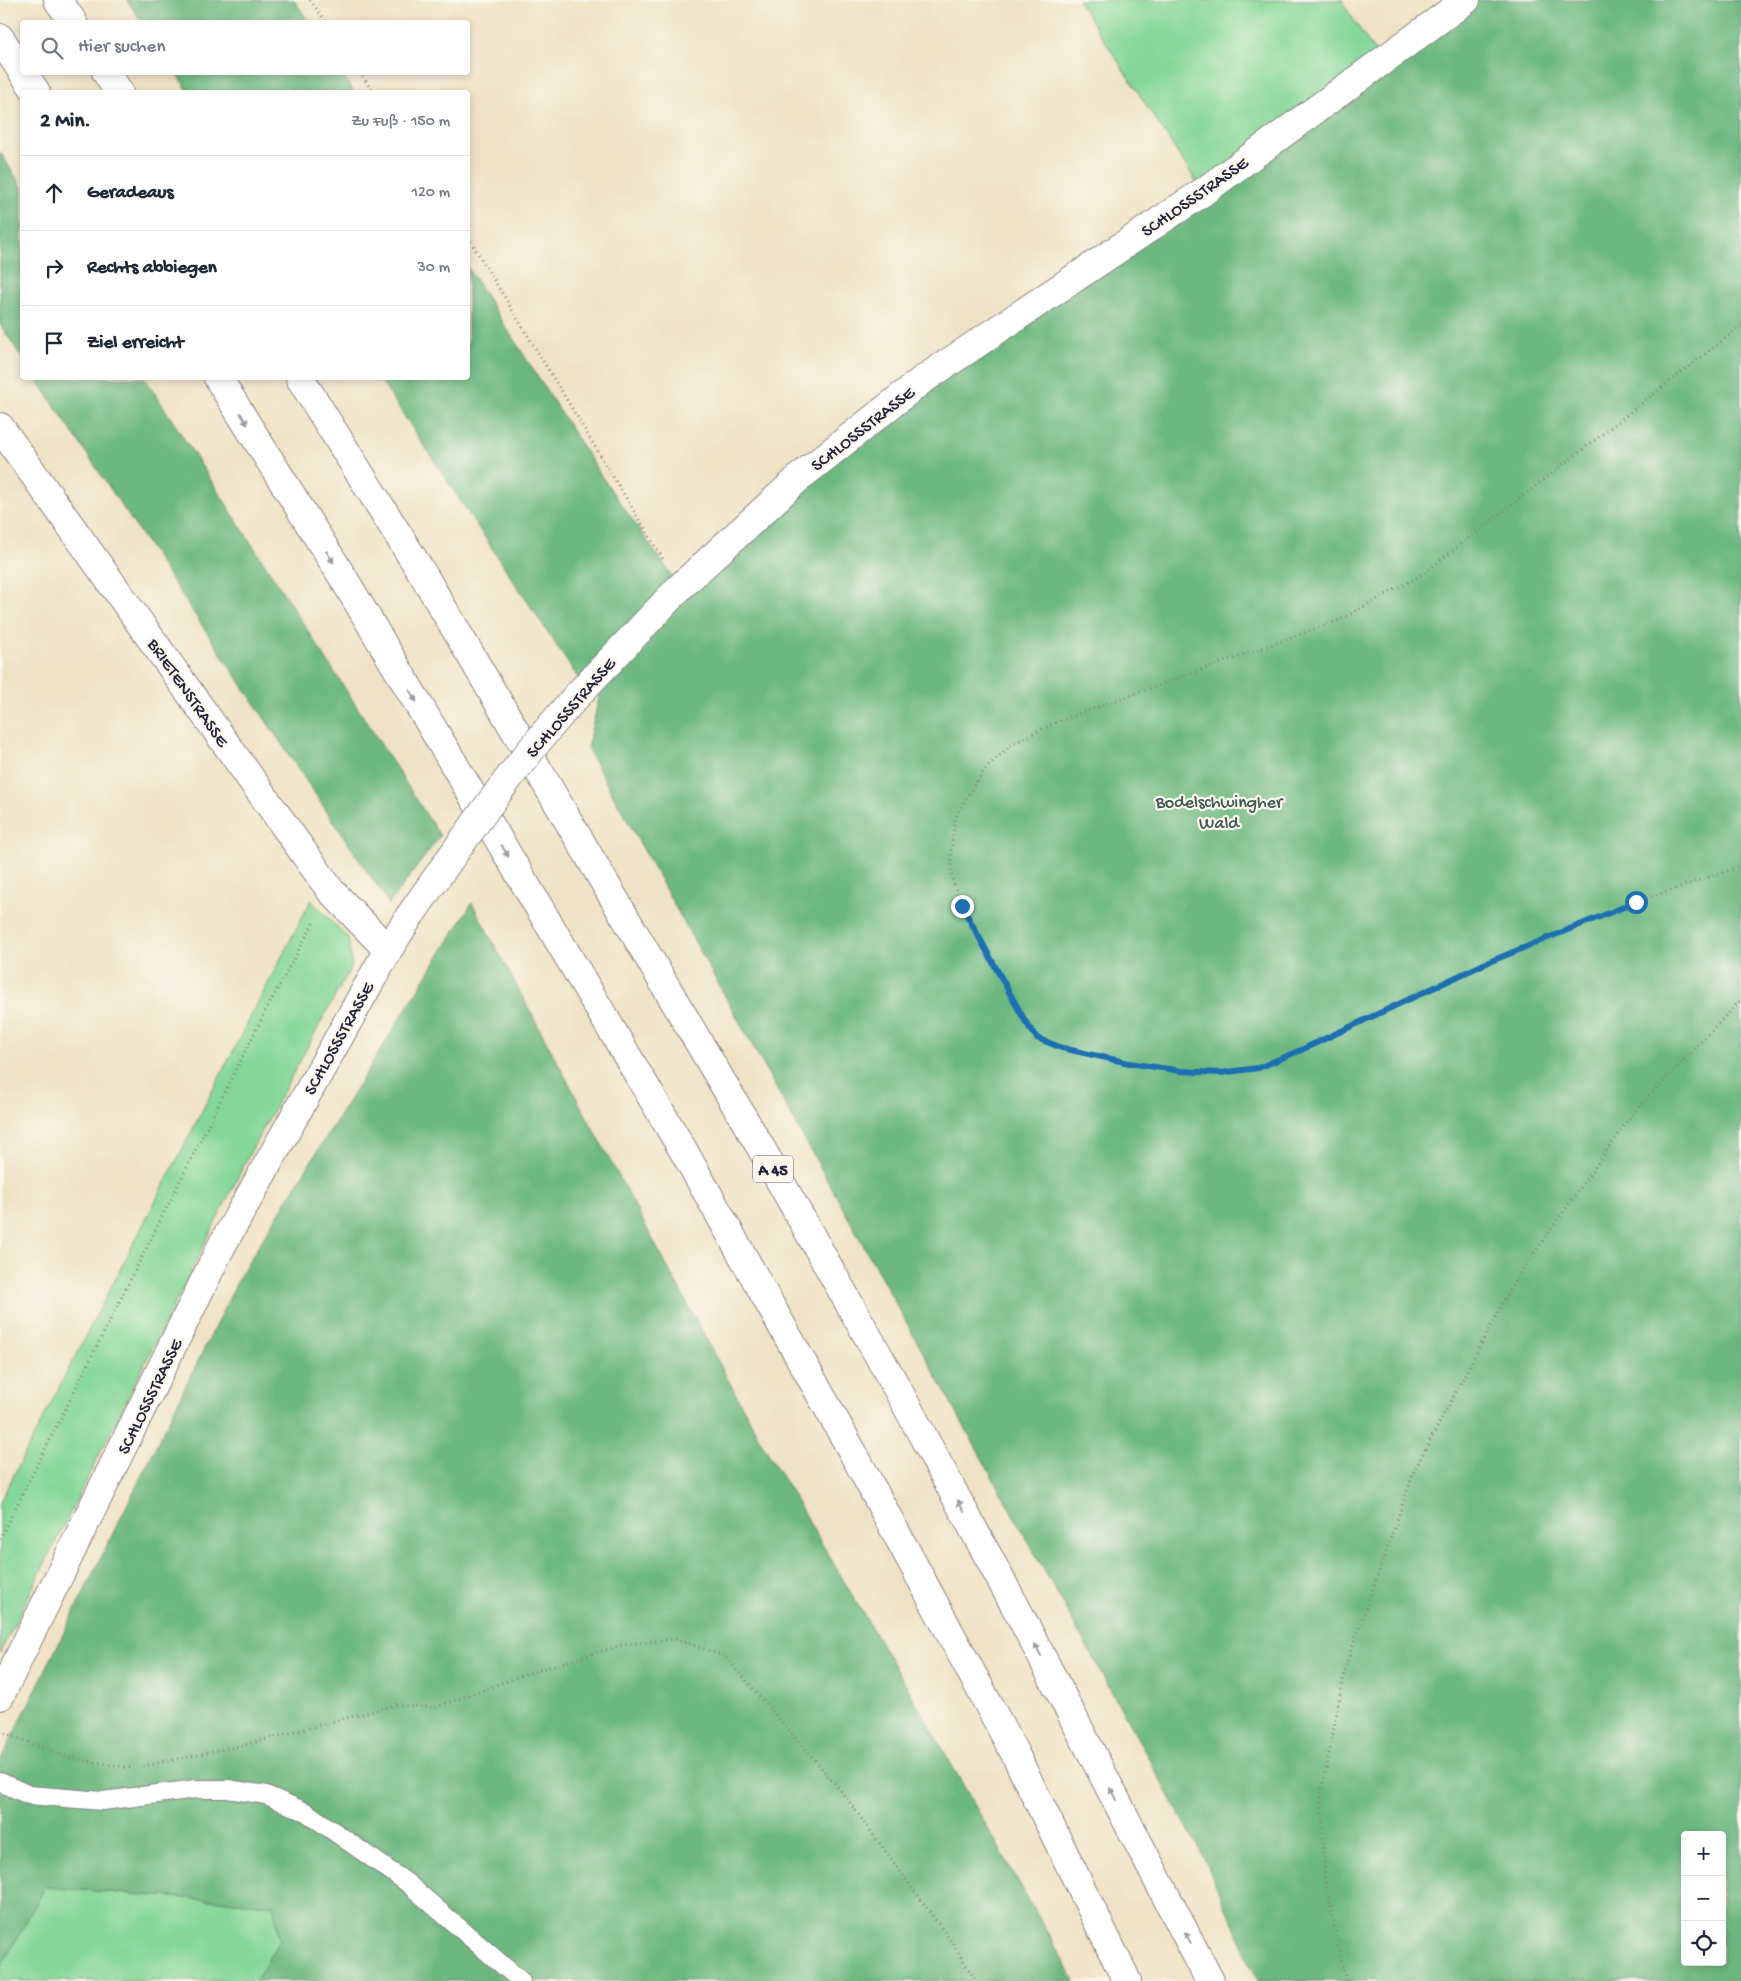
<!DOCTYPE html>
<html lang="de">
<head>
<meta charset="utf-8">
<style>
  body { margin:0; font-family:"Gochi Hand",sans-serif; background:#f2f2f3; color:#1f2937 }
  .controls { position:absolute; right:15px; bottom:15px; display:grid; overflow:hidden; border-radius:5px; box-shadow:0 2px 8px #0003 }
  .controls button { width:45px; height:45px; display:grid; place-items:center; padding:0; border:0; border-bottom:1px solid #e0e1e3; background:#fff; color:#1f2937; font:25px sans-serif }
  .stop { position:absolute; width:15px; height:15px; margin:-11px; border:4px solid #1f6fb2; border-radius:50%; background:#fff }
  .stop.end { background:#1f6fb2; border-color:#fff; box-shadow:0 1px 5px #0008 }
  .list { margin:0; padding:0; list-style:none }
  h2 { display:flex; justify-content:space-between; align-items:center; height:65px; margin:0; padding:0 20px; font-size:21px }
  h2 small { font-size:16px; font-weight:400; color:#747a83 }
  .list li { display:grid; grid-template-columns:32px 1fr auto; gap:15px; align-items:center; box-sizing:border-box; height:75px; padding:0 20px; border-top:1px solid #e0e1e3 }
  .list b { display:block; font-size:19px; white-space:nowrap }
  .list em { font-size:16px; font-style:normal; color:#747a83 }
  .icon { flex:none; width:28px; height:28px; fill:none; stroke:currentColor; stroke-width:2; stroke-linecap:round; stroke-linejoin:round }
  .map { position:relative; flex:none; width:1741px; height:1981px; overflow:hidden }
  .search { position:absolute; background:#fff; box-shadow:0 2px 8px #0003; left:20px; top:20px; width:450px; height:55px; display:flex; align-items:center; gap:12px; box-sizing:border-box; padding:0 18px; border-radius:5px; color:#747a83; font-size:19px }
  .panel { position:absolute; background:#fff; box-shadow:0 2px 8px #0003; left:20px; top:90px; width:450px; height:290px; border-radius:5px }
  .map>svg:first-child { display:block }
  .green { fill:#85d798; stroke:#547c6a }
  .forest { fill:#6cb880; stroke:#476d5e; fill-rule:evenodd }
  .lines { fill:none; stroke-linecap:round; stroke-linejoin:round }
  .lane-casing { stroke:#898280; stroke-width:20 }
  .street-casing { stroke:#898280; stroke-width:30 }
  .secondary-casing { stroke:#898280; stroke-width:30 }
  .highway-casing { stroke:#898280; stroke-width:30 }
  .path { stroke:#898280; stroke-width:3; stroke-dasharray:1 4; stroke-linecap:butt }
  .lane { stroke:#fff; stroke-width:18 }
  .street { stroke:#fff; stroke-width:28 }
  .secondary { stroke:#fff; stroke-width:28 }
  .highway { stroke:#fff; stroke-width:28 }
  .secondary-bridge-casing { stroke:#898280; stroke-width:30; stroke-linecap:butt }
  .secondary-bridge { stroke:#fff; stroke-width:28 }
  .oneway { fill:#9c9ca7 }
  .route { stroke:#1f6fb2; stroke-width:6 }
  .labels { text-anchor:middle; stroke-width:4.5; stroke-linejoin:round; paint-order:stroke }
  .shield { fill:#fbf7ec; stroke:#636270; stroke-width:1 }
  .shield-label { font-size:16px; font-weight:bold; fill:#22223b }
  .street-label { font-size:18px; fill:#22223b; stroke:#fbf7ec }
  .park-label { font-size:18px; fill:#405857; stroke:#fbf7ec }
</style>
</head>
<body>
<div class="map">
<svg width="1741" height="1981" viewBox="0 0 1741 1981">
  <rect width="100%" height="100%" fill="#fbf7ec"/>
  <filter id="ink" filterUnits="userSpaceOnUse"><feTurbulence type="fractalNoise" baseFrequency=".02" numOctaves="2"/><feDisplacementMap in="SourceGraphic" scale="10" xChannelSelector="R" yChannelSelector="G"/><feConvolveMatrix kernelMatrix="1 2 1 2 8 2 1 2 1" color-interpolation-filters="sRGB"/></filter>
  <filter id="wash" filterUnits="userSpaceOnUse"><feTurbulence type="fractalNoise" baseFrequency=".0096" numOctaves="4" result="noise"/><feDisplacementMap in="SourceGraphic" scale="20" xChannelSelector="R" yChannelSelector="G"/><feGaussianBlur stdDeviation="1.12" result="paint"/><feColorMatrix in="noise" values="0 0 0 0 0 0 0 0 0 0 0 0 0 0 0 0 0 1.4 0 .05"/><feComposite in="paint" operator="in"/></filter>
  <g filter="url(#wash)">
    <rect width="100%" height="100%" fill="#f0e2c5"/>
    <g class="green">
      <polygon points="1078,0 1344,0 1342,2 1381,61 1203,192"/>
      <polygon points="311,900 348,938 352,965 251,1151 0,1653 0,1502"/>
      <polygon points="45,1887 274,1905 280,1939 256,1981 0,1981 0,1969"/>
    </g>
    <g class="forest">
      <polygon points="127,0 294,0 309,22 142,22"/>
      <path d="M 1466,0 L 1741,0 L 1741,1981 L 1258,1981 L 1203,1856 L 587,748 L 607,664 L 584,687 L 379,378 L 468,378 L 468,268 L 602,477 L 680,587 L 801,476 ZM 1685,1835 L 1722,1835 L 1722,1962 L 1685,1962 Z"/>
      <polygon points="176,73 341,73 354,92 189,92"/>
      <polygon points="0,152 22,187 22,358 0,324"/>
      <polygon points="36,378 145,378 440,836 389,904"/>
      <polygon points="472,903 762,1443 921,1711 1075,1981 256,1981 280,1939 273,1905 45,1887 0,1969 0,1762 241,1274"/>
    </g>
  </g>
  <g filter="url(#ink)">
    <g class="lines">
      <defs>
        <polyline id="lane" points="0,1782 29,1795 103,1801 196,1789 228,1789 266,1795 306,1812 406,1882 521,1981"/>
        <polyline id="street" points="0,427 331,891 388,950"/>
        <g id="secondary">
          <polyline points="608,663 680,587 801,476 921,381 1203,192 1466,0"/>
          <polyline points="0,1696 221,1247 388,950 409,917"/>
        </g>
        <g id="highway">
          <polyline points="58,0 73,22"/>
          <polyline points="0,38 36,92"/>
          <polyline points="106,72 119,92"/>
          <polyline points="218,378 344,579 686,1155 851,1449 1012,1748 1127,1981"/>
          <polyline points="300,378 424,576 771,1165 898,1390 1021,1617 1210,1981"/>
        </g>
      </defs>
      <use href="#lane" class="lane-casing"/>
      <use href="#street" class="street-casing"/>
      <use href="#secondary" class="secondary-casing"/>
      <use href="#highway" class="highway-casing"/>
      <g class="path">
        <polyline points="310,0 326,22"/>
        <polyline points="360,72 373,92"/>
        <polyline points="468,237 663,559"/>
        <polyline points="1741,326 1420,576 1337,621 1051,724 1011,745 988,766 970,791 955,818 951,851 952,878 962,906 1025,1021 1037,1038 1062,1048 1129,1063 1181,1071 1220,1073 1258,1068 1301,1050 1484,964 1636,902 1741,866"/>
        <polyline points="0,1539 265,1012 315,920"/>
        <polyline points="0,1731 68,1758 132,1768"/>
        <polyline points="143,1766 240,1746 396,1705 436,1707 529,1673 622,1645 675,1639 725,1656 842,1792 951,1941 976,1981"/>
        <polyline points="1346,1981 1325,1881 1321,1794 1346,1665 1415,1469 1515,1280 1634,1112 1741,1000"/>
      </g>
      <use href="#lane" class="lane"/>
      <use href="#street" class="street"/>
      <use href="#secondary" class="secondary"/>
      <use href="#highway" class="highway"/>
      <defs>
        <path id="secondary-bridge" d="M 409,917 C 471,829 532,739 608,663"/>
      </defs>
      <use href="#secondary-bridge" class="secondary-bridge-casing"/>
      <use href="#secondary-bridge" class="secondary-bridge"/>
    </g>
    <defs><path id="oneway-solid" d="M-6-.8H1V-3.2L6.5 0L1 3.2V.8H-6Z" transform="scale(1.25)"/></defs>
    <g class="oneway">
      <use href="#oneway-solid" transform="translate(244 419) rotate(58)"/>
      <use href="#oneway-solid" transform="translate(330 557) rotate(58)"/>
      <use href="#oneway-solid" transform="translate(413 696) rotate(59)"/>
      <use href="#oneway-solid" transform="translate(505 851) rotate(59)"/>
      <use href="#oneway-solid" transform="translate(961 1506) rotate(-118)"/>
      <use href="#oneway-solid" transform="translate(1038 1650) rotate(-118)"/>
      <use href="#oneway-solid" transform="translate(1113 1794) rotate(-118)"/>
      <use href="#oneway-solid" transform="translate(1188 1938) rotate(-118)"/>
    </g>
  </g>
  <g class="lines" filter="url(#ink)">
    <polyline class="route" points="962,906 1025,1021 1037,1038 1062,1048 1129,1063 1181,1071 1220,1073 1258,1068 1301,1050 1484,964 1636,902"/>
  </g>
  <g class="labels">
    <rect class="shield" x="753" y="1155.5" width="40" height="27" rx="4"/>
    <g class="shield-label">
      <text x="773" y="1175">A 45</text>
    </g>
    <g class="street-label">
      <text transform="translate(1194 196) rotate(-35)" y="6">SCHLOSSSTRASSE</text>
      <text transform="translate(862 428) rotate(-38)" y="6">SCHLOSSSTRASSE</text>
      <text transform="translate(189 692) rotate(55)" y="6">BRIETENSTRASSE</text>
      <text transform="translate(570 707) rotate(-49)" y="6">SCHLOSSSTRASSE</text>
      <text transform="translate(338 1038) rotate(-61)" y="6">SCHLOSSSTRASSE</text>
      <text transform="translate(149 1396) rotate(-64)" y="6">SCHLOSSSTRASSE</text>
    </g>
    <g class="park-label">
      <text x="1219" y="807">Bodelschwingher<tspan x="1219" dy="21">Wald</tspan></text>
    </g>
  </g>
</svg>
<div class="controls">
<button>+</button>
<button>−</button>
<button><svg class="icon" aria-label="locate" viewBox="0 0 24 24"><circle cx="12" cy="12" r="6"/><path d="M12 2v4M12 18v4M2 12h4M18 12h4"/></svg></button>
</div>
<div class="stop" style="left:1636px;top:902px"></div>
<div class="stop end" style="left:962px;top:906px"></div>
<div class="search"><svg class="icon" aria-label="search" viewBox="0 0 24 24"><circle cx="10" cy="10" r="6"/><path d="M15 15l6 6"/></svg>Hier suchen</div>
<section class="panel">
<h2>2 Min.<small>Zu Fuß · 150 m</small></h2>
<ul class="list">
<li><svg class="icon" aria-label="ahead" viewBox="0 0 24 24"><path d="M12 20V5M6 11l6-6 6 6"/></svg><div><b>Geradeaus</b></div><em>120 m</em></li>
<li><svg class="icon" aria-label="right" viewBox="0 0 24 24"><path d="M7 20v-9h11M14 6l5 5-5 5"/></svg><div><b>Rechts abbiegen</b></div><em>30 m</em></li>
<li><svg class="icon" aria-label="arrive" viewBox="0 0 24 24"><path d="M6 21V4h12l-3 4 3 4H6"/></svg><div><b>Ziel erreicht</b></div></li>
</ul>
</section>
</div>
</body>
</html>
